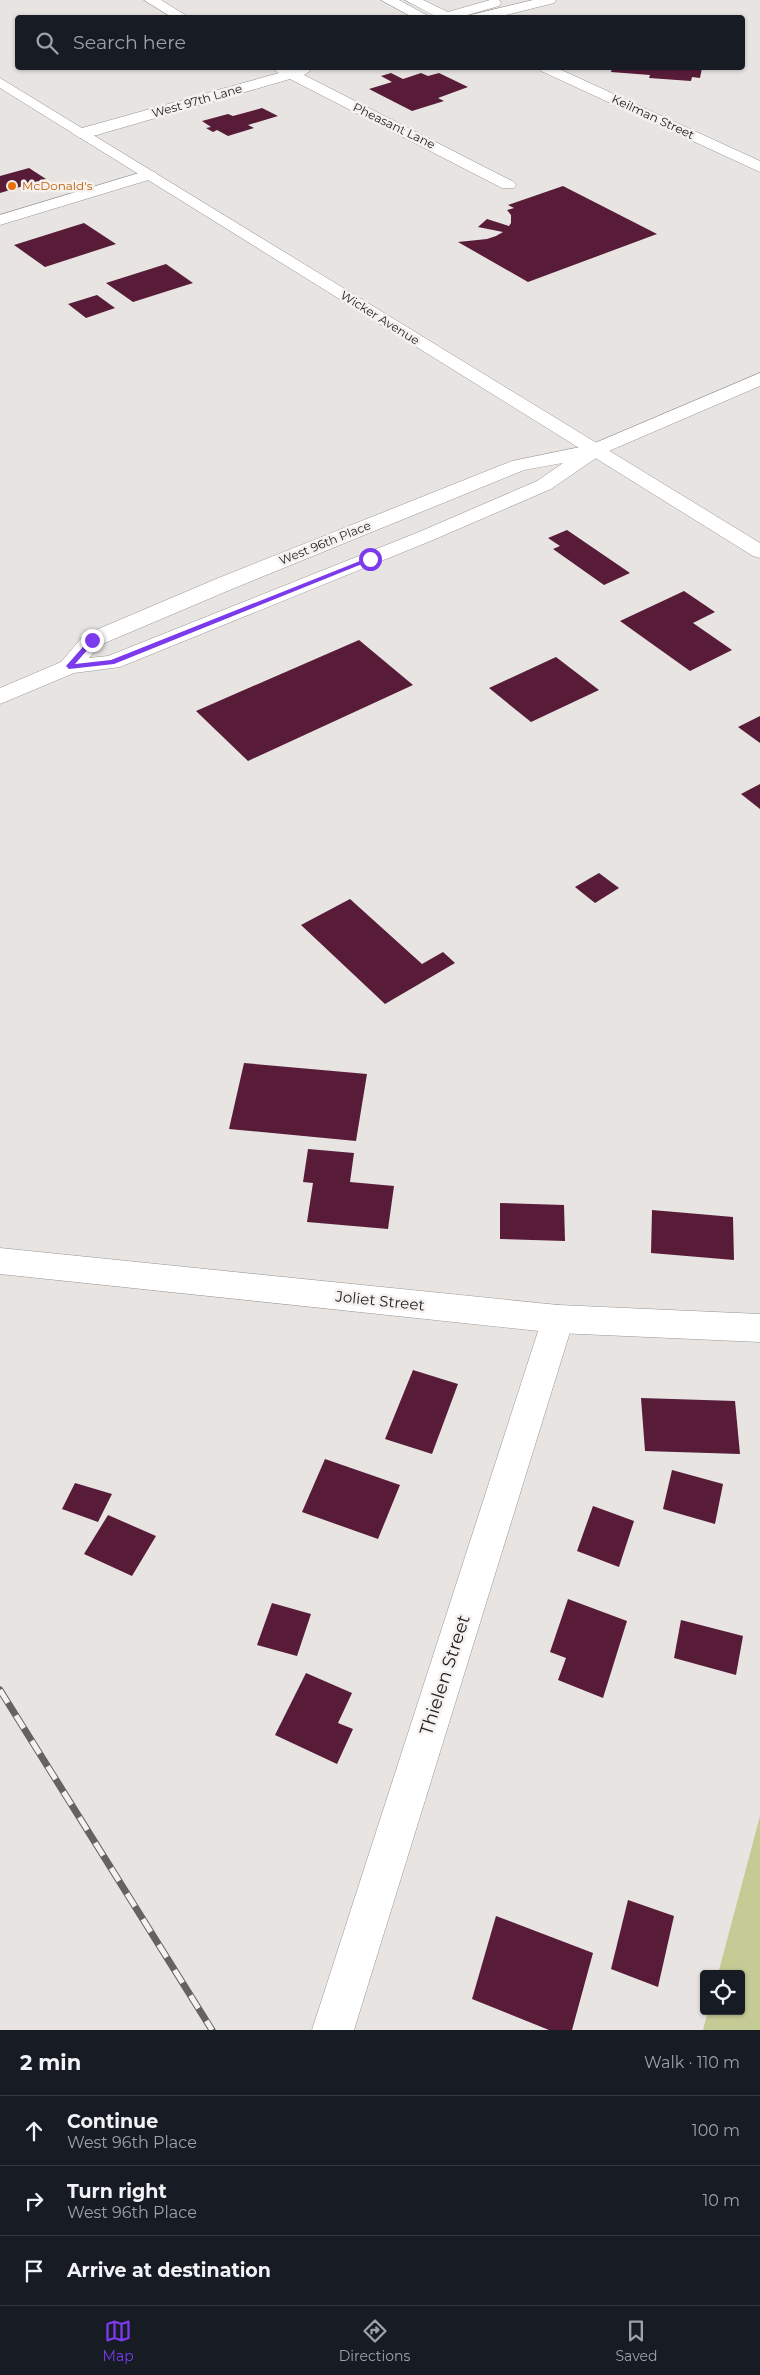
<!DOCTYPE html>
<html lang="en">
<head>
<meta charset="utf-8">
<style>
  body { margin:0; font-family:Montserrat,sans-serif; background:#20242c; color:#f1f3f6 }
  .controls { position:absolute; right:15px; bottom:15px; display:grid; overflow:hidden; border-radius:5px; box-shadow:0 1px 4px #0004 }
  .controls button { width:45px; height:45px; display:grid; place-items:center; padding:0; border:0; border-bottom:1px solid #363941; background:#171b24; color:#f1f3f6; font:25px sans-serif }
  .stop { position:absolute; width:15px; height:15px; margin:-11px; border:4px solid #7c3aed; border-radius:50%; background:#fff }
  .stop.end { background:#7c3aed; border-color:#fff; box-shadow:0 1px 5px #0008 }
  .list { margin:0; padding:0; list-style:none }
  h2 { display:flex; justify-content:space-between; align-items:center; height:65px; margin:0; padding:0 20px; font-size:21px }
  h2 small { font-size:16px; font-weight:400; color:#9ea1a6 }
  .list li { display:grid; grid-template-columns:32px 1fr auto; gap:15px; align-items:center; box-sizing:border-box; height:70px; padding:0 20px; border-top:1px solid #363941 }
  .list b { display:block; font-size:19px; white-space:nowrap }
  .list p { margin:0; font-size:16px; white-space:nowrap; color:#9ea1a6 }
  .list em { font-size:16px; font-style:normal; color:#9ea1a6 }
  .icon { flex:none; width:28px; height:28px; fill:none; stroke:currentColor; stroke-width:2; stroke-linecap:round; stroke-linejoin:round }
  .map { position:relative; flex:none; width:760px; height:2030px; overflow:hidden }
  .search { position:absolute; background:#171b24; box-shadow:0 1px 4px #0004; left:15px; right:15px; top:15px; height:55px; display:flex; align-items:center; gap:12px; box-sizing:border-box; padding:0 18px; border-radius:5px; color:#9ea1a6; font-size:19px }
  .sheet { height:275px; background:#171b24 }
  nav { display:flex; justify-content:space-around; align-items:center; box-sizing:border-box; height:70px; border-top:1px solid #363941; background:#171b24; font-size:14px; color:#9ea1a6 }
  nav a { display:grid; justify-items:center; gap:2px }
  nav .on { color:#7c3aed }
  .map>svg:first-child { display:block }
  .green { fill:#c5cb95 }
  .building { fill:#581c39 }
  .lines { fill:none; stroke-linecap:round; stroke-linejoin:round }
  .minor-casing { stroke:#999694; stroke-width:1 }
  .tertiary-casing { stroke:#999694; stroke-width:1 }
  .trunk-casing { stroke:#999694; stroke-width:1 }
  .minor { fill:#fff; fill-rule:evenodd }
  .tertiary { fill:#fff; fill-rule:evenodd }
  .trunk { fill:#fff; fill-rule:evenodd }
  .rail-casing { stroke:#656362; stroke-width:7 }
  .rail { stroke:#f4f1ef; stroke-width:5; stroke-dasharray:15; stroke-linecap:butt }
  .route { fill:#7c3aed }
  .food-dot { fill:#e8710a; stroke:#f4f1ef; stroke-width:2 }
  .labels { text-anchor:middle; stroke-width:5; stroke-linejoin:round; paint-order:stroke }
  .far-street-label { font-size:12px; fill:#1f1e1d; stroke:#f4f1ef }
  .far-food-label { font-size:12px; fill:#c56008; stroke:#f4f1ef; text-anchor:start }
  .street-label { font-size:15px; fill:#1f1e1d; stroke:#f4f1ef }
  .near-street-label { font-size:18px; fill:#1f1e1d; stroke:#f4f1ef }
</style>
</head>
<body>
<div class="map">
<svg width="760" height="2030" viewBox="0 0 760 2030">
  <rect width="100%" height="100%" fill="#e7e4e2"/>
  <polygon class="green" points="760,1816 760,2030 703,2030 708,2011 741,2011 741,1974 718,1974"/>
  <g class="building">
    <polygon points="612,68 702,68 700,78 692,77 691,81 649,78 650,75 611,72"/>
    <polygon points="391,73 403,79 421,73 428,76 439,73 468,87 438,98 444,101 412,111 369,89 392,82 381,76"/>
    <polygon points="262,108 278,116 248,125 254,128 228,136 217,130 213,132 206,128 211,127 202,121 228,114 233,116"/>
    <polygon points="29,168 46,179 0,193 0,176"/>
    <polygon points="563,186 657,234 528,282 458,242 487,239 496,236 503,232 478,227 487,219 509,226 511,223 511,215 507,210 514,208 508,205"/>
    <polygon points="84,223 116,244 45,267 14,245"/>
    <polygon points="166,264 193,283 133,302 106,283"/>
    <polygon points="97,295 115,308 86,318 68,304"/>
    <polygon points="567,530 630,573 604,585 553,549 560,546 548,538"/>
    <polygon points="684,591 715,612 693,623 732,650 690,671 620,621"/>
    <polygon points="359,640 413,685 248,761 196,711"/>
    <polygon points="556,657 599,690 531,722 489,688"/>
    <polygon points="760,716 760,743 738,727"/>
    <polygon points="760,784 760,809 741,794"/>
    <polygon points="599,873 619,888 595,903 575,887"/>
    <polygon points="350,899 422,964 443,952 455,963 385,1004 301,925"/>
    <polygon points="244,1063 367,1074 356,1141 229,1129"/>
    <polygon points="308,1149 354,1153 350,1182 394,1186 388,1229 307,1222 313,1183 303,1182"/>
    <polygon points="500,1203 564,1205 565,1241 500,1239"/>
    <polygon points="652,1210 733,1217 734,1260 651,1253"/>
    <polygon points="413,1370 458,1384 432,1454 385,1439"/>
    <polygon points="641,1398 735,1401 740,1454 645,1451"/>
    <polygon points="325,1459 400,1485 378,1539 302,1512"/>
    <polygon points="672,1470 723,1484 715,1524 663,1509"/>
    <polygon points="75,1483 112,1494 98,1522 62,1509"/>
    <polygon points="593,1506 634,1521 619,1567 577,1551"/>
    <polygon points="108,1515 156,1536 132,1576 84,1554"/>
    <polygon points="568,1599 627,1621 603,1698 558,1680 566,1658 550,1652"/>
    <polygon points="272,1603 311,1614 297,1656 257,1645"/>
    <polygon points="681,1620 743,1636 736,1675 674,1658"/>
    <polygon points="306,1673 352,1693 338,1723 353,1729 337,1764 275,1735"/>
    <polygon points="628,1900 674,1916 658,1987 611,1969"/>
    <polygon points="496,1916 593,1953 572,2030 549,2030 472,1999"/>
  </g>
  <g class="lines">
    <defs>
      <g id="minor">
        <polygon points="144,0 161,0 190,18 173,18"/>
        <polygon points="381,0 399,0 432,18 414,18"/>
        <polygon points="405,0 423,0 448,12 490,0 499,0 501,3 499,6 457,18 434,18 435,16"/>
        <polygon points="533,0 556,0 554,3 494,18 470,18 471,15"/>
        <polygon points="272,68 308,68 310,71 304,75 514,182 516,185 514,188 502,188 290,79 97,135 80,138 72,133 75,130 279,73"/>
        <polygon points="539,68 557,68 760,161 760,172 541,71"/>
        <polygon points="149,170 155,172 157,175 155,178 0,225 0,215"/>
        <polygon points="760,373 760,386 602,454 595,456 588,454 585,450 588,446"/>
        <polygon points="558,1305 569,1309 574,1319 354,2030 312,2030 542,1319 547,1309"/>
      </g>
      <g id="tertiary">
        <path d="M 595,444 L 602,446 L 605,450 L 602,454 L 551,489 L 433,540 L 120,667 L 74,673 L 0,704 L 0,688 L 61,662 L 84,635 L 216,579 L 512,461 ZM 563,463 L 537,481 L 419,532 L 108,656 L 89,658 L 100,645 L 232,589 L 524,470 Z"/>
        <polygon points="0,1248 558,1305 760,1314 760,1342 558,1333 0,1274"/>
      </g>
      <polygon id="trunk" points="0,78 760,543 760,558 753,556 0,88"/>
    </defs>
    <use href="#minor" class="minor-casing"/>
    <use href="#tertiary" class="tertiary-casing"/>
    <use href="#trunk" class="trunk-casing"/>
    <use href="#minor" class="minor"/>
    <use href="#tertiary" class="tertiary"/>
    <use href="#trunk" class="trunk"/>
    <defs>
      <polyline id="rail" points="0,1690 212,2030"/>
    </defs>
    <use href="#rail" class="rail-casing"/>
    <use href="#rail" class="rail"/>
  </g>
  <polygon class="route" points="370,557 372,560 114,664 69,669 66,666 90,639 96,640 75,664 111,660"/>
  <circle class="food-dot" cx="12" cy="186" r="5"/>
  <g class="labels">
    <g class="far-street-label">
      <text transform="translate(197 101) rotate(-16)" y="4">West 97th Lane</text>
      <text transform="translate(653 117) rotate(25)" y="4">Keilman Street</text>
      <text transform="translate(394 126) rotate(26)" y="4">Pheasant Lane</text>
      <text transform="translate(380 318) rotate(32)" y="4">Wicker Avenue</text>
      <text transform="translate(325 543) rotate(-22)" y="4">West 96th Place</text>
    </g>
    <g class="far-food-label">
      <text x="22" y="190">McDonald's</text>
    </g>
    <g class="street-label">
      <text transform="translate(380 1301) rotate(6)" y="5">Joliet Street</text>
    </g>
    <g class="near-street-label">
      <text transform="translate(445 1675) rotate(-72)" y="6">Thielen Street</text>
    </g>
  </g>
</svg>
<div class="controls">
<button><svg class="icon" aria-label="locate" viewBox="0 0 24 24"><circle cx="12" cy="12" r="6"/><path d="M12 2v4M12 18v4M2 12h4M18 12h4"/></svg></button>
</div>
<div class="stop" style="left:370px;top:559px"></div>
<div class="stop end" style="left:92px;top:640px"></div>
<div class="search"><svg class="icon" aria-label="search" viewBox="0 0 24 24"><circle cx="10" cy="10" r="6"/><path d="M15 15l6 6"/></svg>Search here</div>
</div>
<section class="sheet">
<h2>2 min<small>Walk · 110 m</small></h2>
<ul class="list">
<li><svg class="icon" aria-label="ahead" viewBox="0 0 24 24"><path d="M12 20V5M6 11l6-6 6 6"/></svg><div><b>Continue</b><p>West 96th Place</p></div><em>100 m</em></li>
<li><svg class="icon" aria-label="right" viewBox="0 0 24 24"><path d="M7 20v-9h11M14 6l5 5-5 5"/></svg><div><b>Turn right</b><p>West 96th Place</p></div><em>10 m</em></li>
<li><svg class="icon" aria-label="arrive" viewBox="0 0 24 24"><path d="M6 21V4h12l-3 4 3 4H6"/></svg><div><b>Arrive at destination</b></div></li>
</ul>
</section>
<nav>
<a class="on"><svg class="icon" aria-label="map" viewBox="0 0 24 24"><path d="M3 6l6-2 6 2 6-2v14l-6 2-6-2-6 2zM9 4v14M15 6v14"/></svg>Map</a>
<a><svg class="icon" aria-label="directions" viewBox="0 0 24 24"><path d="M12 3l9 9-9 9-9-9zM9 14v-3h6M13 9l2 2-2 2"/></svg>Directions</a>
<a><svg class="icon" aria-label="saved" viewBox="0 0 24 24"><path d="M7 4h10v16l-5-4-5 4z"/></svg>Saved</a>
</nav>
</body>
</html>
